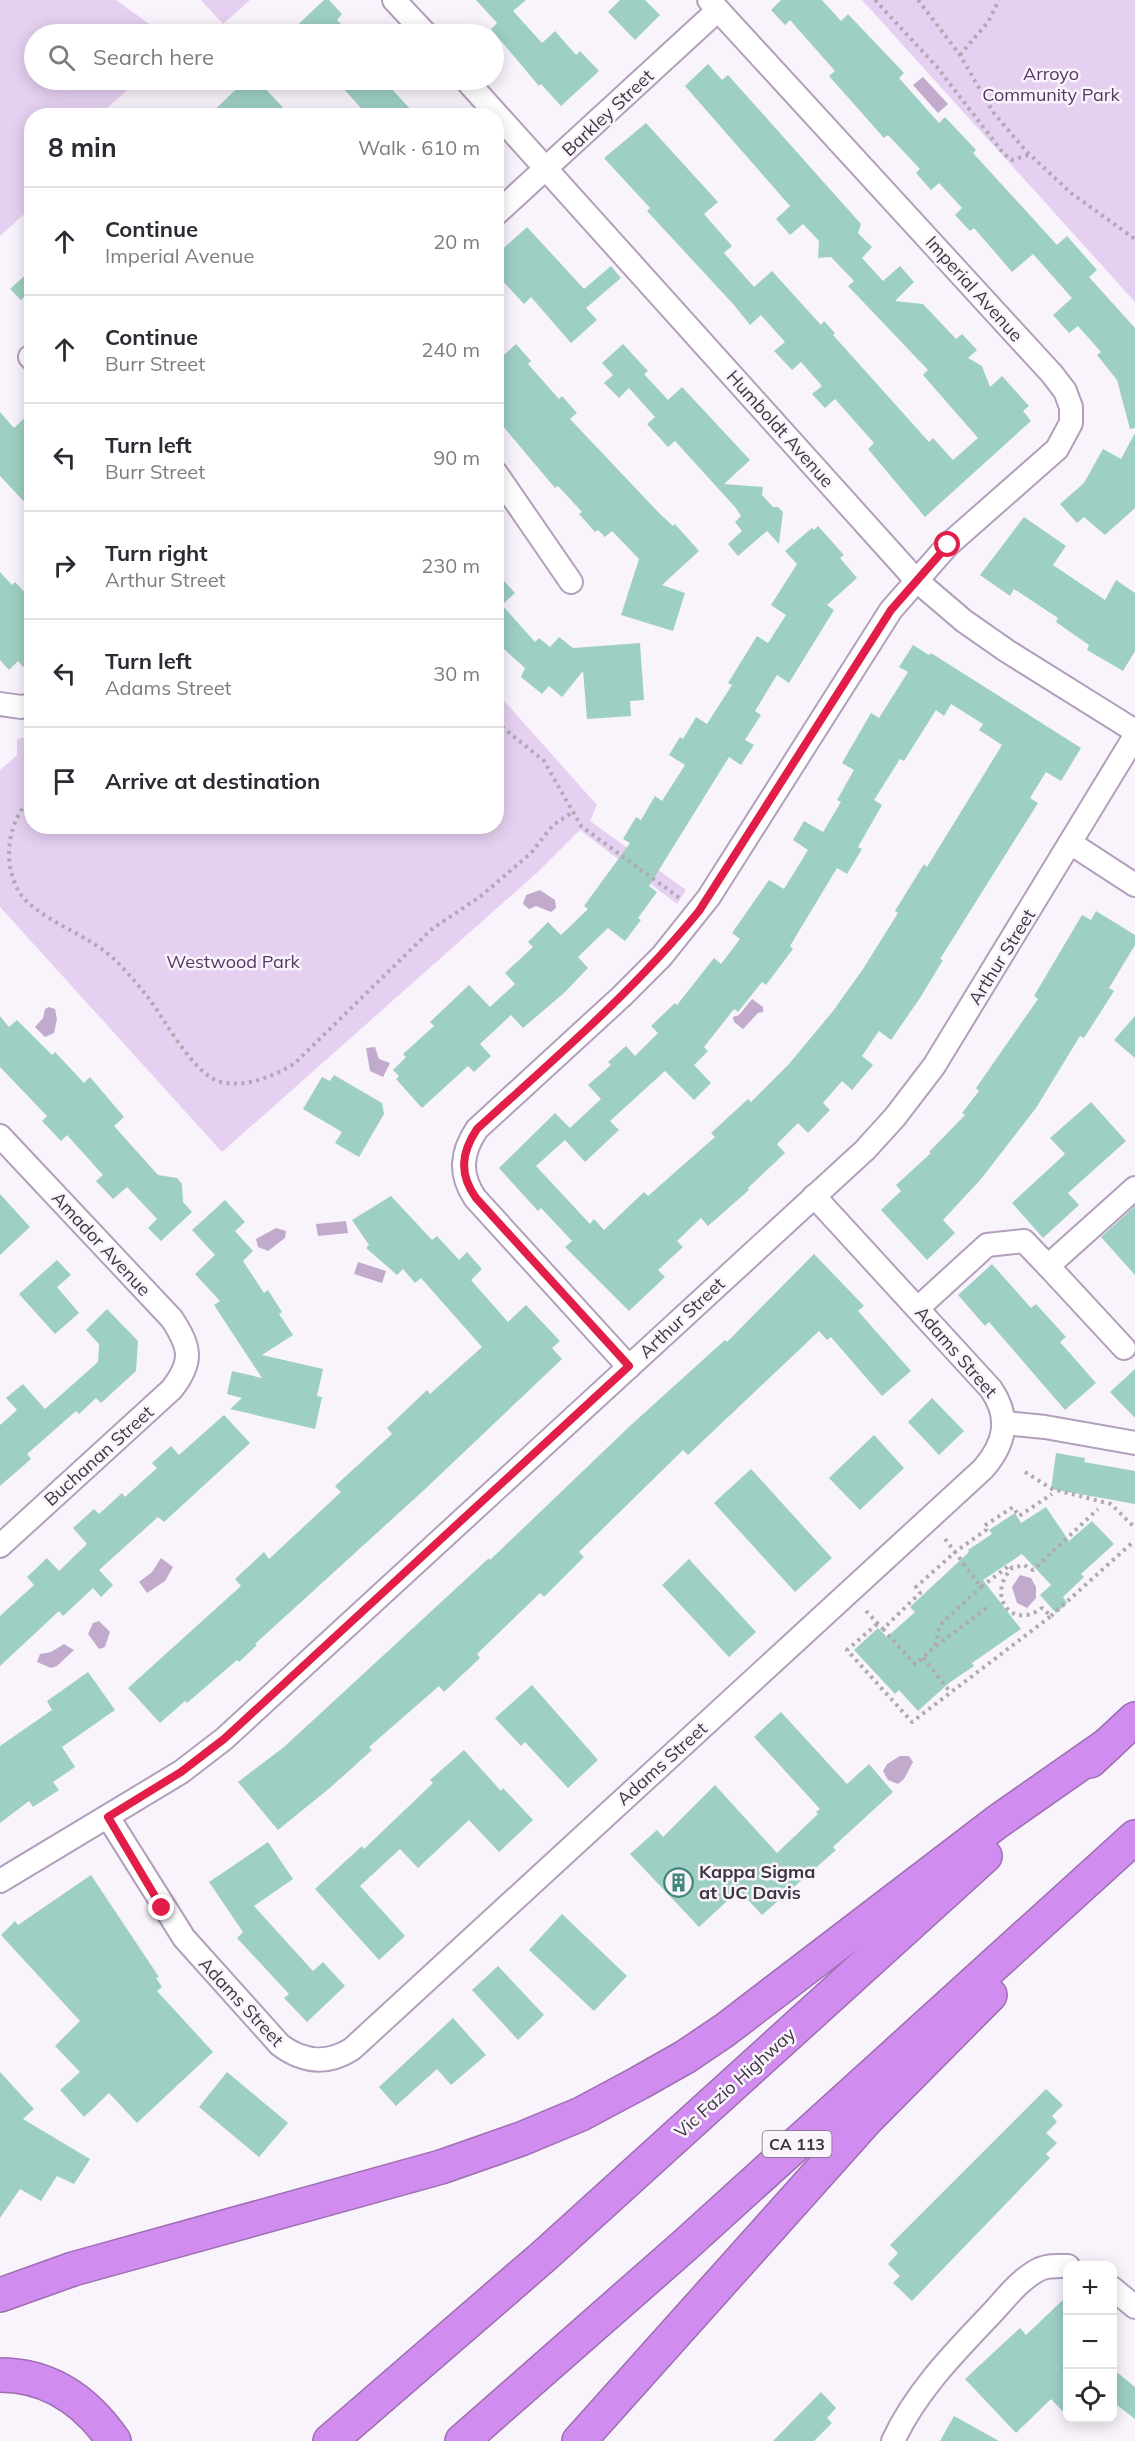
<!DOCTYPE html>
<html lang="en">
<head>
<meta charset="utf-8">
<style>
  body { margin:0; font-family:Mulish,sans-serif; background:#f2f2f3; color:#2b2b33 }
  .controls { position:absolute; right:18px; bottom:18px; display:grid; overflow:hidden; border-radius:12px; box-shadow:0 3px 15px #0003 }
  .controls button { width:54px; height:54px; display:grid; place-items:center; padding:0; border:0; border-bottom:2px solid #e1e1e2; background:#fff; color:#2b2b33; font:30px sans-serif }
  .stop { position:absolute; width:18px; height:18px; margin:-14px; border:4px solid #e11d48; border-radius:50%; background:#fff }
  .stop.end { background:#e11d48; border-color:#fff; box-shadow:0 2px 6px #0008 }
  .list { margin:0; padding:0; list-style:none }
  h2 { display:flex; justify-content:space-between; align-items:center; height:78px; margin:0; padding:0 24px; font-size:26px }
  h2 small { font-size:20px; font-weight:400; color:#7c7c81 }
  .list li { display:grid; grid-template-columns:39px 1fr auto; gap:18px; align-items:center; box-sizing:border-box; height:108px; padding:0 24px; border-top:2px solid #e1e1e2 }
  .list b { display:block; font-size:22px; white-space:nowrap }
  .list p { margin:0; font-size:20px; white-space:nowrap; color:#7c7c81 }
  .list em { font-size:20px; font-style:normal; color:#7c7c81 }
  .icon { flex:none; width:33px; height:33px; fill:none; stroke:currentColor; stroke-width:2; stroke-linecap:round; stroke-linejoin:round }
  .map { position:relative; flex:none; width:1135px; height:2441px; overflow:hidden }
  .search { position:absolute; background:#fff; box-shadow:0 3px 15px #0003; left:24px; top:24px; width:480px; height:66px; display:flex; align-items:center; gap:15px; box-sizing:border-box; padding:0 21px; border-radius:33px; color:#7c7c81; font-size:22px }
  .panel { position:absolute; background:#fff; box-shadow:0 3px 15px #0003; left:24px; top:108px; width:480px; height:726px; border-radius:24px }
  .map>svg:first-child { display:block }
  .green { fill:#e6d0f1 }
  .water { fill:#c1aacc }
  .building { fill:#9ecfc4; fill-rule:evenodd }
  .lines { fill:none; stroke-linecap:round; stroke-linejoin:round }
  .minor-casing { stroke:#b39fbd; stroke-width:26 }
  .highway-casing { stroke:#9d6eb2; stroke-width:36 }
  .path { stroke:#b0a9b3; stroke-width:4; stroke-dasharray:3 4.5; stroke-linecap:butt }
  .minor { stroke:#fff; stroke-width:22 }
  .highway { stroke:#d08cee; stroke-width:33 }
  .route { stroke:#e11d48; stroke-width:8 }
  .labels { text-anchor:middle; stroke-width:5; stroke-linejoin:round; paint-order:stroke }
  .shield { fill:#f9f4fb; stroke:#766e7a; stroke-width:1.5 }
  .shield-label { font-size:16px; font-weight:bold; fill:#3e3542 }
  .park-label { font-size:18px; fill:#563663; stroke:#f9f4fb }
  .street-label { font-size:18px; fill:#3e3542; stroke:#f9f4fb }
  .poi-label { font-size:18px; font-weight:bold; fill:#3e3542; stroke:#f9f4fb; text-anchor:start }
</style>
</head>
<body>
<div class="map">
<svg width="1135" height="2441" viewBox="0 0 1135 2441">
  <rect width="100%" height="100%" fill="#f9f4fb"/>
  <g class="green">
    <polygon points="0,0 116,0 163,34 34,34 34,80 139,80 99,115 32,116 31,208 0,236"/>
    <polygon points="201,0 250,0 223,24"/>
    <polygon points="862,0 1135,0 1135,302"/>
    <polygon points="497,693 597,805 590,821 686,890 677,904 580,830 539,871 222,1152 0,907 0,770 17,755 17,739 31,736 32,826 496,826"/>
  </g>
  <g class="water">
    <polygon points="923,77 948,104 938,113 913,85"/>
    <polygon points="540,890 555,900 556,908 551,912 536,906 529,909 523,904 526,895"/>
    <polygon points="752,999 763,1007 763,1012 758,1013 743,1029 734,1022 733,1017 739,1015"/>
    <polygon points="49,1007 55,1009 57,1019 54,1033 45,1037 35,1027 43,1018 45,1009"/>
    <polygon points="375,1047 379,1059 390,1063 383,1077 370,1071 366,1048"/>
    <polygon points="346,1221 348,1233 318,1236 316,1224"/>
    <polygon points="276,1228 286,1231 285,1238 268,1251 258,1247 256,1239"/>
    <polygon points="358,1262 386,1271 382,1283 354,1274"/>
    <polygon points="161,1558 173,1567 165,1581 147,1593 139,1582 152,1572"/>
    <polygon points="1020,1575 1031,1578 1036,1587 1036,1598 1027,1608 1017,1603 1012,1587"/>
    <polygon points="99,1621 110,1632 105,1647 99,1649 88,1634 93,1623"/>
    <polygon points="64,1644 74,1650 57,1666 51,1668 37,1662 40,1654 51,1652"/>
    <polygon points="900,1756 909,1756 913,1762 904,1779 898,1784 888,1780 883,1771 887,1764"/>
  </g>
  <g class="building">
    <polygon points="324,0 329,0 342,14 337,20 351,34 288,34"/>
    <polygon points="476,0 526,0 513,11 542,43 555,31 576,55 580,51 599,71 561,106 541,84 539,86 491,29 497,23"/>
    <polygon points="620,0 645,0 660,15 635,40 608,12"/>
    <polygon points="781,0 822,0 841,21 848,14 904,73 899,78 939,123 945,117 976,150 973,153 1057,245 1067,236 1097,270 1089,277 1135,328 1135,428 1130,429 1117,380 1097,355 1101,352 1078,326 1069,333 1053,315 1072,298 1033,254 1012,272 974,228 970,231 955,215 962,208 939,183 931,190 916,173 920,169 888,135 884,138 829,76 835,71 790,20 785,25 771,10"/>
    <polygon points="708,64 722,80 728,75 861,224 858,233 872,247 862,258 883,281 900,266 914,282 895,301 923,304 956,339 962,334 977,350 968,358 982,366 990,387 1002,376 1029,406 1023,411 1031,421 925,517 868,449 874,443 835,399 825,408 812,394 822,386 801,362 792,370 774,351 785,342 761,315 750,325 734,305 647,211 650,208 604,158 646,123 718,202 704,214 732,246 724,253 754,287 772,271 821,325 824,321 835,333 833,335 929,442 933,438 953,460 978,438 923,375 928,370 848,286 854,281 831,257 818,258 819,241 803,224 790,235 776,219 790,206 685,86"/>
    <polygon points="246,80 257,80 291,116 208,116"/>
    <polygon points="336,80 383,80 417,116 368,116"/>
    <polygon points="527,227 584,289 611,266 621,278 586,308 597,320 571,343 531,297 524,304 496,274 496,255"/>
    <polygon points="32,269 32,290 21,300 10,289"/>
    <polygon points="516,344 531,361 528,364 559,399 562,396 577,413 570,419 660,514 673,526 675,524 699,551 662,585 685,593 673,631 621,615 639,559 612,531 605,537 598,530 595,532 579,514 582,512 558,486 555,488 496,418 496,362"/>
    <polygon points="623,344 648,371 644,374 668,400 682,387 750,460 724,484 763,487 762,495 773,507 778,507 783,512 779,544 767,531 738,556 728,544 742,531 735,522 741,516 735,507 675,441 668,447 647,424 655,417 629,388 619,398 604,383 613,375 602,363"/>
    <polygon points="32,411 32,510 0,476 0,412 14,428"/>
    <polygon points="1135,433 1135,508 1105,535 1084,517 1077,523 1060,504 1084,483 1103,449 1121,459"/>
    <polygon points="1024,517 1066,546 1053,565 1105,600 1116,580 1135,593 1135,651 1123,671 1087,650 1089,645 1056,622 1058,618 1014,589 1010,596 980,575"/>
    <polygon points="818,526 844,555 840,558 857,578 827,605 834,610 789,683 777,675 755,711 761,715 745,740 754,745 741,765 729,757 649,886 657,892 638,918 641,920 625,941 608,928 578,957 588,968 564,993 523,1028 511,1015 480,1044 491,1056 474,1072 468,1066 422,1108 396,1079 399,1076 393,1070 406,1057 403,1054 434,1026 430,1022 469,985 490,1007 515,984 505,973 533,947 528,942 548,922 561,935 588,909 584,906 630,843 623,839 636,817 641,820 655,796 662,801 685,765 669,755 680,737 683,739 696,717 707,724 732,685 728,683 757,636 768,643 786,615 771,605 797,564 785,551 812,528 814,530"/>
    <polygon points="0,572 12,585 15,582 32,600 32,660 23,667 18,661 9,670 0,660"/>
    <polygon points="496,572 515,593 502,605 535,642 539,638 550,647 559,637 573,648 640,643 644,700 630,701 631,716 587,719 583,671 562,697 549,686 542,694 521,677 525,668 496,642"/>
    <path d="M 913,645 L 929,655 L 931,653 L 1081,748 L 1061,781 L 1046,772 L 1030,798 L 1038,803 L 940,959 L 943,960 L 920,998 L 891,1040 L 879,1031 L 862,1056 L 873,1065 L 852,1090 L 842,1081 L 823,1103 L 830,1110 L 808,1133 L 798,1123 L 777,1144 L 785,1153 L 748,1188 L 749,1190 L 708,1226 L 701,1218 L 677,1241 L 683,1247 L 658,1270 L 665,1277 L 629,1311 L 565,1247 L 572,1241 L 541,1208 L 538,1211 L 499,1168 L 555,1113 L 570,1128 L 601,1099 L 588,1085 L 611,1065 L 608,1062 L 626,1046 L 635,1056 L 658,1033 L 651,1026 L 675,1003 L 677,1005 L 714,958 L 721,964 L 740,939 L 732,933 L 769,880 L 784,889 L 808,850 L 793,840 L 804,821 L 823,832 L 841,802 L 837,800 L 854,770 L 842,763 L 871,713 L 879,718 L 908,672 L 899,667 ZM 951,704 L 983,724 L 979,730 L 1002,745 L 927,867 L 924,864 L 895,911 L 898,913 L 863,969 L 833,1011 L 789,1064 L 751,1102 L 748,1099 L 711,1133 L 715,1137 L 648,1196 L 644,1192 L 604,1230 L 594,1219 L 590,1224 L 536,1166 L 565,1140 L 585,1162 L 619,1130 L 610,1121 L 665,1071 L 694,1100 L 711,1083 L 694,1065 L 708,1051 L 704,1047 L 734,1009 L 738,1012 L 762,982 L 766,985 L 793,949 L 790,946 L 837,868 L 847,874 L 862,849 L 858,847 L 882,805 L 874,800 L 900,759 L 904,761 L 936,710 L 944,716 Z"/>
    <polygon points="1096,911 1135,935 1135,945 1109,988 1114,991 1084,1038 1080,1036 1036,1108 981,1179 943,1220 955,1233 927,1260 881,1210 901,1191 896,1185 931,1153 929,1152 965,1115 962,1113 979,1091 976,1088 1038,999 1034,996 1082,915 1091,920"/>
    <polygon points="0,1016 9,1027 17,1020 52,1055 55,1052 84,1083 90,1077 124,1117 114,1126 158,1175 177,1178 182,1184 183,1202 192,1212 161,1241 148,1228 157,1219 127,1187 113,1199 96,1181 103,1175 67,1135 61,1141 42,1121 47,1116 0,1067"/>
    <polygon points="1135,1016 1135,1058 1114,1040"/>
    <polygon points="334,1075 382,1103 384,1114 359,1157 335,1143 342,1132 303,1109 322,1077 330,1081"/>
    <polygon points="1091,1102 1126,1141 1068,1193 1079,1205 1043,1238 1012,1203 1065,1154 1050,1138"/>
    <polygon points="0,1194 30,1227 0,1255"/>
    <polygon points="391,1196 432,1240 437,1236 459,1260 467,1252 482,1269 471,1280 508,1322 526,1305 560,1341 552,1348 562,1359 423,1491 255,1644 257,1645 239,1662 237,1660 187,1703 185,1701 160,1723 128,1688 241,1586 235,1579 264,1552 269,1559 341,1492 335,1486 392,1434 387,1428 427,1390 430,1394 482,1347 421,1278 415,1283 403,1269 397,1275 366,1248 369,1245 352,1220"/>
    <polygon points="225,1200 245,1222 235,1231 253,1251 243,1261 264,1293 268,1290 282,1312 279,1314 293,1335 262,1355 323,1369 317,1396 322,1397 315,1429 230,1409 242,1398 227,1394 232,1371 262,1378 214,1305 220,1301 195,1274 215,1255 192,1230"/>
    <polygon points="1135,1206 1135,1275 1101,1237"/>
    <polygon points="814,1254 864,1306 858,1311 911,1371 882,1396 831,1337 827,1340 819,1331 688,1455 683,1450 579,1552 584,1557 544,1597 540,1593 477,1654 480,1658 444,1692 439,1686 369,1747 372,1750 331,1787 278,1830 238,1782 284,1747 489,1558 490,1560 632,1424 725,1340 727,1342"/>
    <polygon points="57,1260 71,1275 57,1287 79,1313 55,1334 19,1294"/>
    <polygon points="992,1264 1031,1308 1036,1304 1066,1337 1060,1342 1096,1383 1065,1410 989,1322 985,1326 958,1295"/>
    <polygon points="107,1309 138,1341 136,1371 101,1403 96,1398 79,1414 76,1411 27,1454 31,1459 0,1486 0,1425 17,1410 6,1398 23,1384 45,1409 98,1362 99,1344 86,1330"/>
    <polygon points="1135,1369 1135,1418 1110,1392"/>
    <polygon points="932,1398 964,1431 939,1455 908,1422"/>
    <polygon points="224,1415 250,1443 164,1522 158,1517 99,1570 113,1585 101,1597 93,1588 63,1616 59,1611 0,1666 0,1616 34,1585 27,1577 47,1558 59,1571 87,1544 73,1528 94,1509 99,1514 122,1493 125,1497 157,1468 152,1463 171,1446 179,1455"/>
    <polygon points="874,1435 904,1468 860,1510 829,1478"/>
    <polygon points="1056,1453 1085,1458 1084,1462 1135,1471 1135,1504 1051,1489"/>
    <polygon points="751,1469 832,1558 795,1592 714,1503"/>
    <polygon points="1046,1507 1069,1541 1092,1521 1114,1544 1081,1574 1084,1577 1063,1597 1067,1603 1056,1613 1040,1595 1051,1585 1022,1554 983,1580 1021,1629 972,1663 974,1666 949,1683 918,1711 899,1690 895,1694 854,1650 878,1628 887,1637 915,1612 910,1607 969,1552 968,1550 992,1534 989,1530 1015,1513 1021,1523"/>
    <polygon points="689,1559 756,1632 729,1657 662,1585"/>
    <polygon points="88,1672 115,1710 62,1747 75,1767 53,1782 59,1790 33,1807 29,1801 0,1823 0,1746 52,1710 47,1701"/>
    <polygon points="532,1685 598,1760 568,1788 525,1742 521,1746 495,1718"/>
    <polygon points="781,1712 847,1784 869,1764 893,1792 833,1847 836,1850 762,1915 739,1890 699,1927 630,1854 657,1830 663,1837 715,1785 777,1853 818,1814 816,1812 820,1809 754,1737"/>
    <polygon points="464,1750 501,1791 503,1788 533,1820 499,1852 469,1820 418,1868 400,1849 360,1886 405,1936 379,1960 315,1889 362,1846 364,1849 433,1783 430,1780"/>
    <polygon points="268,1842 293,1879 254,1906 313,1971 323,1962 345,1986 307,2022 284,1998 289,1994 237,1938 243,1932 209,1882"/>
    <polygon points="91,1875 159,1977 156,1978 162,1987 157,1991 213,2052 137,2123 109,2093 84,2117 60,2090 80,2072 55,2046 80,2021 1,1935 15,1921 18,1925"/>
    <polygon points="562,1914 627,1976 594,2011 529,1950"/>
    <polygon points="498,1966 544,2015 518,2040 472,1990"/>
    <polygon points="453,2018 486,2055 451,2085 437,2069 396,2106 379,2087"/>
    <polygon points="0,2072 34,2109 23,2119 90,2159 74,2184 57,2176 41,2201 20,2189 0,2218"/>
    <polygon points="227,2072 288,2123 259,2157 199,2107"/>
    <polygon points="1046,2089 1063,2105 1052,2116 1057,2122 1046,2133 1057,2143 1046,2154 1050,2158 912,2301 893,2283 900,2276 888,2264 898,2253 890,2245"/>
    <polygon points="1068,2295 1068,2417 1051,2399 1016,2433 965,2379 1020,2328 1026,2335"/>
    <polygon points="1113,2369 1135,2387 1135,2419 1113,2402"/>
    <polygon points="821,2392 836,2408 827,2418 832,2423 814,2441 773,2441"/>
    <polygon points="954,2416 999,2441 940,2441"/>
  </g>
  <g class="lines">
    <defs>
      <g id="minor">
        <polyline points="394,0 426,34"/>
        <polyline points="466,80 916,580 964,621 1007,651 1135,731"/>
        <polyline points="496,214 718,10"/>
        <polyline points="30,357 32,359"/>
        <polyline points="496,473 571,582"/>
        <polyline points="0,704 21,707 32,705"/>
        <polyline points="1072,844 1135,885"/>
        <path d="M 0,1136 L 172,1319 C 190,1347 194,1361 172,1389 L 0,1546"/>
        <polyline points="1048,1266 1124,1348"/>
        <polyline points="918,1308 987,1245 1024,1241 1048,1266 1135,1188"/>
        <path d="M 629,1367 L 475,1198 C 459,1174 461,1153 477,1129 L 622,996 L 662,956 L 709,897 L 891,610 L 948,545 L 1057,449 L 1071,423 L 1071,407 L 1065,391 L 1052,374 L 709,0"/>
        <polyline points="1004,1423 1045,1427 1135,1443"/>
        <path d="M 108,1817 L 184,1938 L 280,2045 C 303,2062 327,2065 352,2049 L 983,1469 C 1005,1444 1011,1418 991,1389 L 814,1196"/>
        <polyline points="0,1881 181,1772 224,1739 865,1150 895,1117 934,1066 1135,736"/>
        <polyline points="1112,2288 1135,2307"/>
        <path d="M 893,2441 C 916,2391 955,2352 992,2313 C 1006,2298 1021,2278 1040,2269 C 1049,2265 1058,2266 1068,2266"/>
      </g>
      <g id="highway">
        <polyline points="1090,1761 1135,1719"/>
        <polyline points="0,2295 73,2269 441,2167 521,2139 581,2114 639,2083 685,2057 725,2030 997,1822 1107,1745"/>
        <path d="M 0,2375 C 50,2375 87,2402 114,2441"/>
        <polyline points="330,2441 544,2256 985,1856"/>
        <polyline points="462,2441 683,2247 1135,1837"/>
        <polyline points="579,2441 867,2119 990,1995"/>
      </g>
    </defs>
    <use href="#minor" class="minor-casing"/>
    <use href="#highway" class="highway-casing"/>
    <g class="path">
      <polyline points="875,0 937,67 1004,154 1012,160 1029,155"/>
      <polyline points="918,0 960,55 993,112 1025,150 1071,193 1135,239"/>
      <polyline points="960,55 988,22 999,0"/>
      <polyline points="496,722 544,761 581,826 681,899"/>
      <path d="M 32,797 C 8,820 2,861 18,890 C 34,919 92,935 117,962 C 128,973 138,985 147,996 C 165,1019 193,1075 221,1082 C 247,1088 274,1076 295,1063 L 432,929 L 481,896 L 531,853 L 553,825 L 573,812"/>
      <polyline points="1025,1472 1052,1489 1111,1504 1135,1528"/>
      <polyline points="945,1539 955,1552 986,1530 984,1526 1013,1507 1019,1516 1052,1494"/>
      <polyline points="866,1611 883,1629 920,1593 916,1587 955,1552 981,1587 1010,1565 1012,1568 1024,1565 1033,1570 1098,1509"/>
      <polyline points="1051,1616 1133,1542"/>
      <path d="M 877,1624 L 847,1650 L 912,1722 L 1051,1616 L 1042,1608 C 1011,1631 986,1595 1012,1568"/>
      <polyline points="883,1629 915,1664 935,1647 940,1625 981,1587"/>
      <polyline points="936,1646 985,1609 989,1613"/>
      <polyline points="923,1658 951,1693"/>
    </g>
    <use href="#minor" class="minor"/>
    <use href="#highway" class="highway"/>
  </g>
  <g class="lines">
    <path class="route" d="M 162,1908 L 108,1817 L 181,1772 L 224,1739 L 629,1366 L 476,1198 C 459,1174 461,1153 477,1129 C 554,1059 633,992 699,911 L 891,610 L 948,545"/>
  </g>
  <defs>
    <symbol id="building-ring" viewBox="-11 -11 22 22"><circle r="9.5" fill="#f9f4fb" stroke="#428679" stroke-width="1.5"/><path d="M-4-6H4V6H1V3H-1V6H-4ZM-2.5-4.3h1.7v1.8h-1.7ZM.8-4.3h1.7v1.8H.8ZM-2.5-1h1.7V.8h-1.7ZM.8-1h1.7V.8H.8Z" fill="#428679"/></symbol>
  </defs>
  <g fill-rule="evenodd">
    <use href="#building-ring" x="662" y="1866" width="33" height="33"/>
  </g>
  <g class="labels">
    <rect class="shield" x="762.5" y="2131" width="69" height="26" rx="4.5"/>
    <g class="shield-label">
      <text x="797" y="2150">CA 113</text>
    </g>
    <g class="park-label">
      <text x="1051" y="80">Arroyo<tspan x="1051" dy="21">Community Park</tspan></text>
      <text x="233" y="968">Westwood Park</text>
    </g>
    <g class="street-label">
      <text transform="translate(608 113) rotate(-43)" y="6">Barkley Street</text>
      <text transform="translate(974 289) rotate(48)" y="6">Imperial Avenue</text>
      <text transform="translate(780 429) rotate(48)" y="6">Humboldt Avenue</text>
      <text transform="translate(1002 957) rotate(-58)" y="6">Arthur Street</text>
      <text transform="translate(101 1244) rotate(47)" y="6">Amador Avenue</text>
      <text transform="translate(682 1318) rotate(-43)" y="6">Arthur Street</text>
      <text transform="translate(956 1352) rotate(49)" y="6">Adams Street</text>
      <text transform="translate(99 1456) rotate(-42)" y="6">Buchanan Street</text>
      <text transform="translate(662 1764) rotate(-42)" y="6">Adams Street</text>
      <text transform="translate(241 2002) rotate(47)" y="6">Adams Street</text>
      <text transform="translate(735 2083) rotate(-42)" y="6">Vic Fazio Highway</text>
    </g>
    <g class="poi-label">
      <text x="699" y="1878">Kappa Sigma<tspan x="699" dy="21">at UC Davis</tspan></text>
    </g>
  </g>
</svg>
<div class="controls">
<button>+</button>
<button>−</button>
<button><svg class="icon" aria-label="locate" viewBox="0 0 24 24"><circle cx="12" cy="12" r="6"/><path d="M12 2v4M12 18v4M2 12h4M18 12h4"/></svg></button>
</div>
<div class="stop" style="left:948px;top:545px"></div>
<div class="stop end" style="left:162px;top:1908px"></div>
<div class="search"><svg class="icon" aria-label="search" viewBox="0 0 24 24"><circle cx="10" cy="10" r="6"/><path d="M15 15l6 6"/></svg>Search here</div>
<section class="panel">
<h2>8 min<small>Walk · 610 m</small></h2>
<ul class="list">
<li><svg class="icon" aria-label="ahead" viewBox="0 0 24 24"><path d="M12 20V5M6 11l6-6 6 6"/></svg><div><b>Continue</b><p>Imperial Avenue</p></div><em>20 m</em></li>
<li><svg class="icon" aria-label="ahead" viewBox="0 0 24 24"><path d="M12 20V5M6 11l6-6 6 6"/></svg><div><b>Continue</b><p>Burr Street</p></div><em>240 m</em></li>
<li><svg class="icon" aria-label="left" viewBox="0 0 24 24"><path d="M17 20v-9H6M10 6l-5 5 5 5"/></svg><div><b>Turn left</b><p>Burr Street</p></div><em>90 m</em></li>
<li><svg class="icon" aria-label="right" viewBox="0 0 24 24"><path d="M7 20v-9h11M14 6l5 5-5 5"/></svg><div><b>Turn right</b><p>Arthur Street</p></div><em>230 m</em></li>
<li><svg class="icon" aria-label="left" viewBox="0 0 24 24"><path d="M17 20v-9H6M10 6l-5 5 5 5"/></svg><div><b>Turn left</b><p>Adams Street</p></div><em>30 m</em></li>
<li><svg class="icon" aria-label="arrive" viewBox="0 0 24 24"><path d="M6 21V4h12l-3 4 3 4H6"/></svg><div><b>Arrive at destination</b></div></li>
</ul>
</section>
</div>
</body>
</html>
